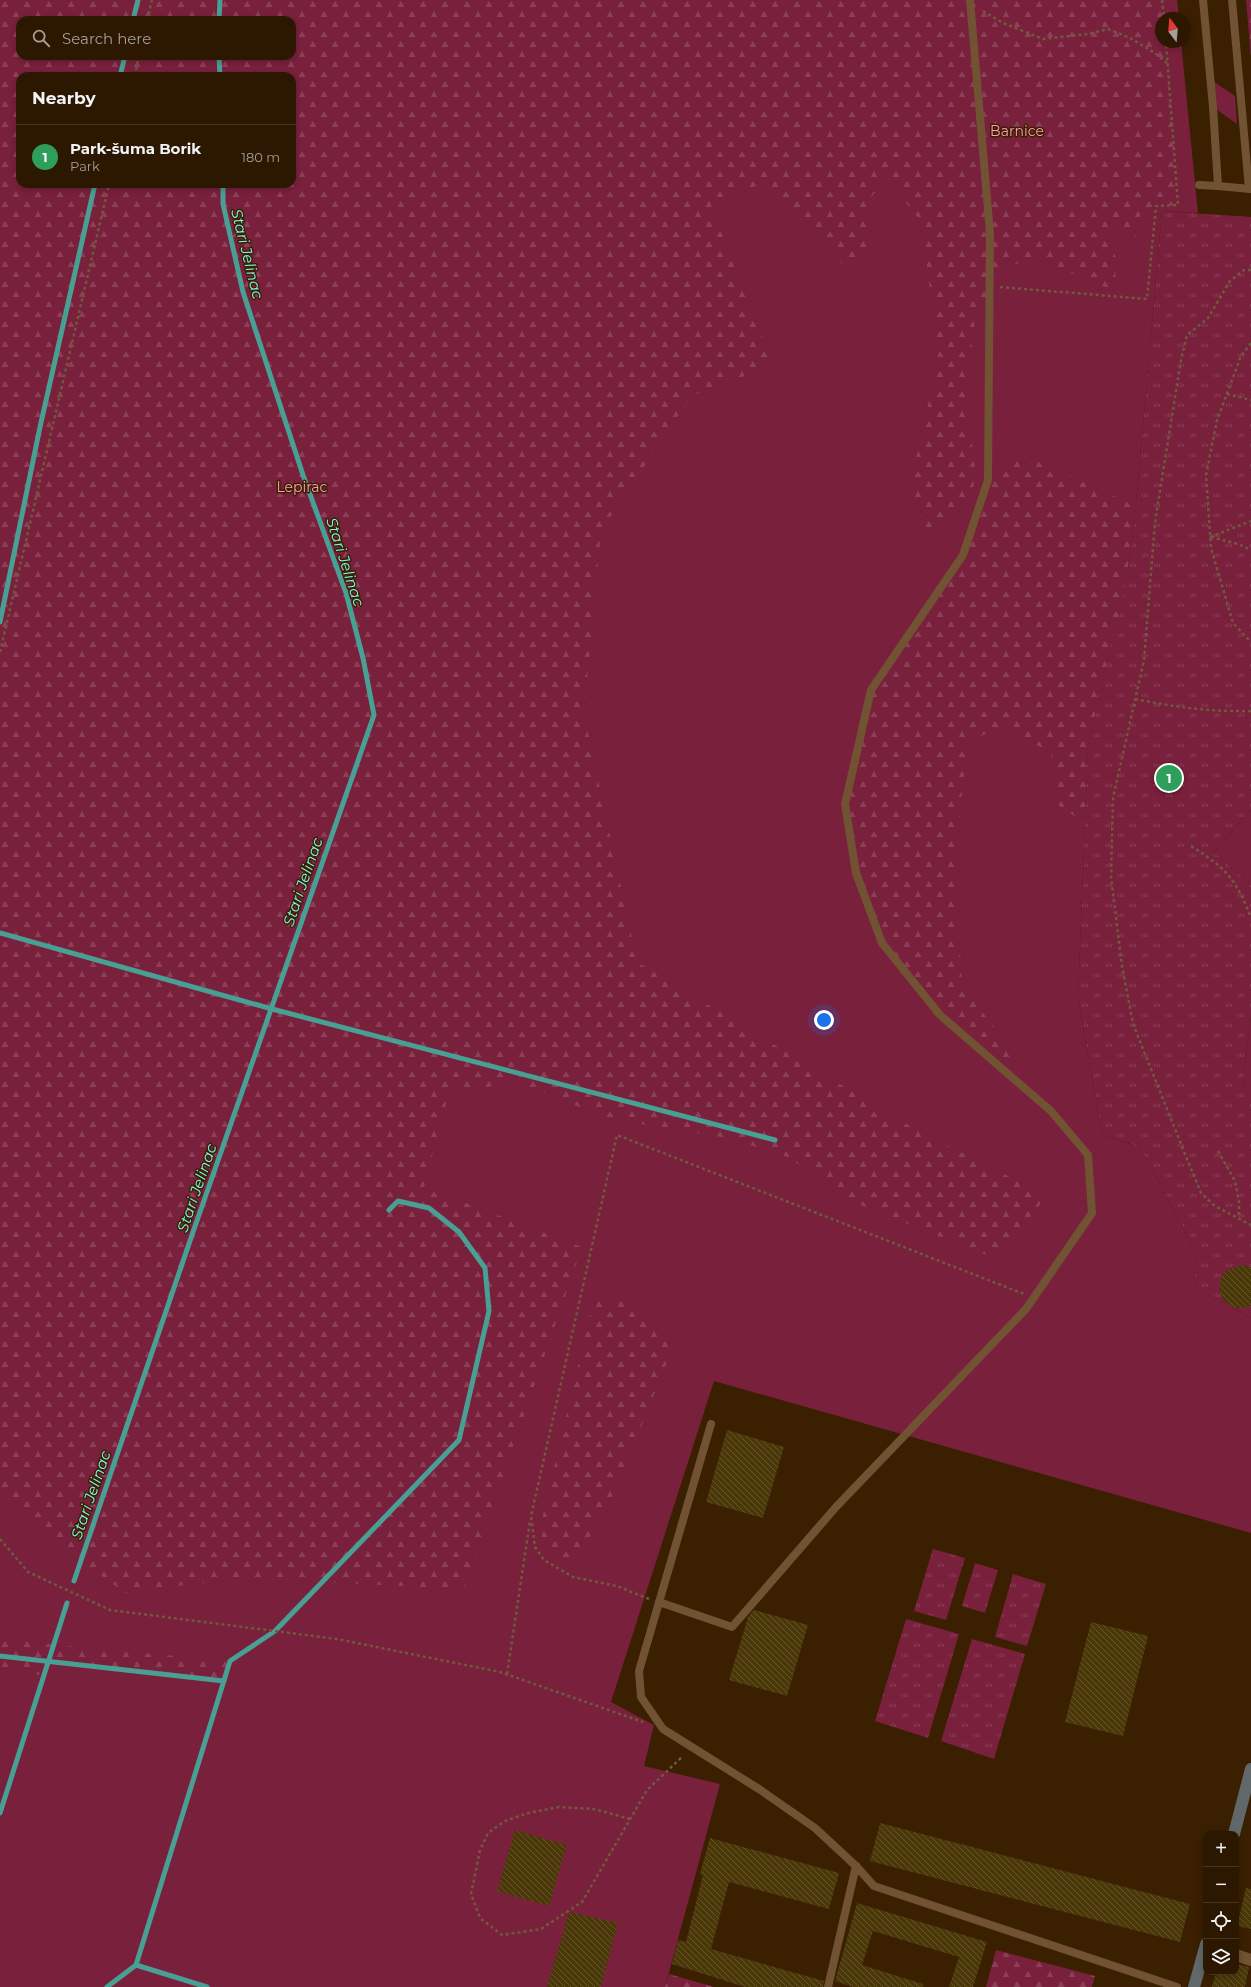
<!DOCTYPE html>
<html lang="en">
<head>
<meta charset="utf-8">
<style>
  body { margin:0; font-family:Montserrat,sans-serif; background:#34200a; color:#f1f3f6 }
  .controls { position:absolute; right:12px; bottom:12px; display:grid; overflow:hidden; border-radius:8px; box-shadow:0 2px 6px #0003 }
  .controls button { width:36px; height:36px; display:grid; place-items:center; padding:0; border:0; border-bottom:1px solid #483622; background:#2c1700; color:#f1f3f6; font:20px sans-serif }
  .compass { position:absolute; left:1155px; top:12px; width:36px; height:36px; border-radius:50%; background:#2c1700; box-shadow:0 2px 6px #0003; rotate:344deg }
  .you { position:absolute; left:824px; top:1020px; width:14px; height:14px; margin:-10px; border:3px solid #fff; border-radius:50%; background:#1a73e8; box-shadow:0 0 0 6px #1a73e833 }
  .badge { display:grid; place-items:center; width:26px; height:26px; border-radius:50%; background:#0f766e; color:#fff; font-size:13px; font-weight:700 }
  .pin { position:absolute; translate:-50% -50%; border:2px solid #fff; box-shadow:0 1px 4px #0006 }
  .list { margin:0; padding:0; list-style:none }
  h2 { display:flex; justify-content:space-between; align-items:center; height:52px; margin:0; padding:0 16px; font-size:17px }
  h2 small { font-size:13px; font-weight:400; color:#a69f99 }
  .list li { display:grid; grid-template-columns:26px 1fr auto; gap:12px; align-items:center; box-sizing:border-box; height:64px; padding:0 16px; border-top:1px solid #483622 }
  .list b { display:block; font-size:15px; white-space:nowrap }
  .list p { margin:0; font-size:13px; white-space:nowrap; color:#a69f99 }
  .list em { font-size:13px; font-style:normal; color:#a69f99 }
  .icon { flex:none; width:22px; height:22px; fill:none; stroke:currentColor; stroke-width:2; stroke-linecap:round; stroke-linejoin:round }
  .map { position:relative; flex:none; width:1251px; height:1987px; overflow:hidden }
  .search { position:absolute; background:#2c1700; box-shadow:0 2px 6px #0003; left:16px; top:16px; width:280px; height:44px; display:flex; align-items:center; gap:10px; box-sizing:border-box; padding:0 14px; border-radius:12px; color:#a69f99; font-size:15px }
  .panel { position:absolute; background:#2c1700; box-shadow:0 2px 6px #0003; left:16px; top:72px; width:280px; height:116px; border-radius:12px }
  .map>svg:first-child { display:block }
  .green { fill:#79203c; fill-rule:evenodd }
  .forest { fill:url(#forest-firs); fill-rule:evenodd }
  .cemetery { fill:url(#cemetery-stones) }
  .park { fill:url(#park-tufts) }
  .lines { fill:none; stroke-linecap:round; stroke-linejoin:round }
  .stream { stroke:#48a094; stroke-width:5 }
  .building { fill:url(#building-back-hatch) }
  .path { stroke:#71593e; stroke-width:2.5; stroke-dasharray:3 3; stroke-linecap:butt }
  .lane { stroke:#715232; stroke-width:8 }
  .street { stroke:#715232; stroke-width:12 }
  .secondary { stroke:#616869; stroke-width:12 }
  .labels { text-anchor:middle; stroke-width:3; stroke-linejoin:round; paint-order:stroke }
  .park-label { font-size:14px; fill:#ff9fb4; stroke:#3a1f00 }
  .water-label { font-size:15px; font-style:italic; fill:#7bfbed; stroke:#3a1f00 }
</style>
</head>
<body>
<div class="map">
<svg width="1251" height="1987" viewBox="0 0 1251 1987">
  <defs>
    <pattern id="forest-firs" width="22" height="20" patternUnits="userSpaceOnUse"><rect width="22" height="20" fill="#79203c"/><path d="M5 1l3.5 6h-7zM16 11l3.5 6h-7z" fill="#8c4057"/></pattern>
    <pattern id="cemetery-stones" width="16" height="16" patternUnits="userSpaceOnUse"><rect width="16" height="16" fill="#79203c"/><path d="M2 7V4a2 2 0 0 1 4 0v3zM10 15v-3a2 2 0 0 1 4 0v3z" fill="#8c4057"/></pattern>
    <pattern id="park-tufts" width="24" height="20" patternUnits="userSpaceOnUse"><rect width="24" height="20" fill="#79203c"/><path d="M3 7l-1-3M5 7V3M7 7l1-3M15 17l-1-3M17 17v-4M19 17l1-3" fill="none" stroke="#8c4057"/></pattern>
    <pattern id="building-back-hatch" width="6" height="6" patternUnits="userSpaceOnUse"><rect width="6" height="6" fill="#4a3809"/><path d="M-1 5l2 2M0 0l6 6M5-1l2 2" fill="none" stroke="#64542b"/></pattern>
  </defs>
  <rect width="100%" height="100%" fill="#3a1f00"/>
  <g class="green">
    <path d="M 0,0 L 1177,0 L 1179,18 L 1161,18 L 1161,42 L 1181,42 L 1198,213 L 1162,211 L 1134,526 L 1126,583 L 1088,745 L 1078,998 L 1102,1135 L 1140,1147 L 1196,1252 L 1194,1286 L 1251,1318 L 1251,1533 L 714,1381 L 611,1702 L 654,1725 L 644,1766 L 720,1784 L 665,1987 L 0,1987 ZM 20,20 L 292,20 L 292,56 L 20,56 ZM 20,76 L 292,76 L 292,184 L 20,184 Z"/>
    <polygon points="1210,79 1235,96 1237,124 1213,107"/>
    <polygon points="1251,810 1251,885 1214,852"/>
    <polygon points="1251,1015 1251,1087 1243,1086"/>
  </g>
  <g class="forest">
    <path d="M 0,0 L 1162,0 L 1164,18 L 1161,18 L 1161,42 L 1166,42 L 1178,205 L 1161,206 L 1162,211 L 1140,214 L 1135,240 L 1111,226 L 1105,236 L 1116,257 L 1115,291 L 1042,261 L 1002,265 L 975,320 L 964,407 L 975,459 L 973,500 L 925,531 L 911,483 L 938,358 L 922,223 L 887,178 L 868,201 L 866,250 L 847,269 L 790,209 L 755,186 L 711,205 L 773,365 L 691,396 L 601,531 L 584,714 L 637,962 L 913,1128 L 1047,1196 L 996,1259 L 853,1202 L 788,1157 L 728,1138 L 609,1119 L 513,1080 L 481,1089 L 451,1085 L 424,1187 L 582,1247 L 464,1589 L 237,1578 L 126,1593 L 55,1543 L 0,1487 ZM 20,20 L 292,20 L 292,56 L 20,56 ZM 20,76 L 292,76 L 292,184 L 20,184 Z"/>
    <polygon points="1020,454 1136,506 1126,583 1088,745 1085,823 1058,805 1051,752 1000,727 967,743 955,866 962,985 1017,1058 996,1063 940,1015 882,943 856,873 845,804 871,690 963,555 988,480"/>
    <path d="M 594,1297 L 627,1300 L 673,1347 L 615,1492 L 576,1562 C 549,1556 546,1555 540,1528 Z"/>
    <polygon points="0,1637 54,1645 230,1661 224,1681 49,1661 44,1675 0,1671"/>
    <polygon points="996,1950 1095,1976 1092,1987 986,1987"/>
    <polygon points="669,1974 714,1987 665,1987"/>
  </g>
  <polygon class="cemetery" points="1246,0 1251,0 1251,57"/>
  <g class="park">
    <polygon points="1162,211 1251,217 1251,810 1214,852 1251,885 1251,1015 1243,1086 1251,1087 1251,1318 1194,1286 1196,1252 1140,1147 1102,1135 1078,998 1088,745 1126,583 1134,526"/>
    <polygon points="933,1549 965,1558 946,1620 914,1611"/>
    <polygon points="975,1563 998,1570 985,1613 962,1606"/>
    <polygon points="1013,1574 1046,1584 1027,1646 995,1637"/>
    <polygon points="906,1619 959,1634 928,1738 875,1721"/>
    <polygon points="972,1639 1025,1654 994,1759 941,1741"/>
  </g>
  <g class="lines">
    <g class="stream">
      <polyline points="133,20 138,0"/>
      <polyline points="219,20 220,0"/>
      <polyline points="219,56 220,76"/>
      <polyline points="120,76 125,56"/>
      <polyline points="0,622 40,427 95,184"/>
      <polyline points="0,933 272,1009 775,1140"/>
      <polyline points="74,1581 193,1232 374,715 363,658 346,593 303,475 243,292 223,204 223,184"/>
      <polyline points="0,1656 224,1681"/>
      <polyline points="0,1813 67,1603"/>
      <polyline points="136,1965 230,1661 275,1631 459,1440 489,1311 485,1268 459,1232 429,1208 398,1201 389,1210"/>
      <polyline points="107,1987 136,1965 207,1987"/>
    </g>
  </g>
  <g class="building">
    <polygon points="1241,1265 1251,1267 1251,1306 1241,1308 1234,1308 1223,1300 1219,1288 1222,1275 1227,1270"/>
    <polygon points="727,1430 784,1447 763,1518 706,1502"/>
    <polygon points="754,1610 808,1625 787,1696 729,1680 748,1617"/>
    <polygon points="1091,1622 1148,1636 1123,1736 1065,1722"/>
    <polygon points="880,1823 1190,1904 1180,1942 870,1861"/>
    <polygon points="515,1830 567,1845 549,1906 497,1891"/>
    <polygon points="710,1838 839,1873 829,1909 729,1882 711,1949 824,1981 823,1987 745,1987 672,1964 678,1940 686,1942 703,1875 700,1874"/>
    <polygon points="1246,1888 1251,1889 1251,1929 1237,1926"/>
    <polygon points="857,1903 987,1942 973,1987 949,1987 959,1957 873,1931 862,1965 923,1984 923,1987 853,1987 835,1981"/>
    <polygon points="569,1912 618,1923 601,1987 547,1987"/>
    <polygon points="1236,1964 1249,1967 1245,1987 1212,1987 1216,1972 1236,1972"/>
  </g>
  <g class="lines">
    <g class="path">
      <polyline points="1162,0 1164,18"/>
      <polyline points="983,11 1003,23 1043,39 1088,34 1108,29 1130,38 1155,53 1167,63"/>
      <polyline points="147,20 152,0"/>
      <polyline points="135,76 139,56"/>
      <polyline points="1251,270 1244,270 1230,281 1208,318 1187,335 1181,360 1155,522 1144,660 1113,798 1111,877 1122,966 1133,1024 1185,1154 1201,1193 1215,1206 1251,1225"/>
      <polyline points="1000,287 1147,299 1156,206 1178,205 1166,42"/>
      <polyline points="1251,343 1241,356 1217,420 1206,475 1211,548 1233,623 1251,642"/>
      <polyline points="1227,394 1251,400"/>
      <polyline points="1210,537 1251,521"/>
      <polyline points="1211,537 1238,544 1251,550"/>
      <polyline points="0,652 109,184"/>
      <path d="M 1135,699 C 1174,707 1211,712 1251,711"/>
      <path d="M 1191,846 C 1225,867 1237,880 1251,918"/>
      <polyline points="1218,1151 1235,1181 1239,1201 1239,1220"/>
      <polyline points="0,1539 28,1572 110,1610 337,1639 500,1672 643,1722"/>
      <polyline points="649,1599 617,1586 573,1577 544,1560 535,1547 531,1516 617,1135 1024,1294"/>
      <polyline points="507,1674 530,1521"/>
      <polyline points="630,1819 594,1809 559,1807 528,1813 505,1821 488,1833 480,1850 471,1894 480,1918 502,1935 541,1929 582,1902 647,1790 683,1756"/>
    </g>
    <g class="lane">
      <polyline points="1203,0 1213,107 1218,186 1251,189"/>
      <polyline points="1232,0 1249,189"/>
      <polyline points="1199,185 1218,186"/>
      <polyline points="711,1424 639,1671 641,1697 663,1729 759,1789 815,1828 856,1866 874,1886 1177,1987"/>
      <polyline points="659,1602 732,1627 836,1507 1026,1309 1092,1213 1088,1155 1051,1111 940,1015 882,943 856,873 845,804 871,690 963,555 988,480 990,233 970,0"/>
      <polyline points="828,1987 856,1866"/>
    </g>
    <polyline class="street" points="1236,1955 1251,1960"/>
    <g class="secondary">
      <polyline points="1234,1834 1251,1769"/>
      <polyline points="1194,1987 1206,1944"/>
    </g>
  </g>
  <g class="labels">
    <g class="park-label">
      <text x="1017" y="136">Barnice</text>
      <text x="302" y="492">Lepirac</text>
    </g>
    <g class="water-label">
      <text transform="translate(247 254) rotate(76)" y="5">Stari Jelinac</text>
      <text transform="translate(345 562) rotate(72)" y="5">Stari Jelinac</text>
      <text transform="translate(303 882) rotate(-71)" y="5">Stari Jelinac</text>
      <text transform="translate(197 1188) rotate(-71)" y="5">Stari Jelinac</text>
      <text transform="translate(91 1495) rotate(-71)" y="5">Stari Jelinac</text>
    </g>
  </g>
</svg>
<div class="controls">
<button>+</button>
<button>−</button>
<button><svg class="icon" aria-label="locate" viewBox="0 0 24 24"><circle cx="12" cy="12" r="6"/><path d="M12 2v4M12 18v4M2 12h4M18 12h4"/></svg></button>
<button><svg class="icon" aria-label="layers" viewBox="0 0 24 24"><path d="M12 4l9 5-9 5-9-5zM3 14l9 5 9-5"/></svg></button>
</div>
<svg class="compass" viewBox="-18 -18 36 36"><path d="M0-13l5 13h-10z" fill="#e53935"/><path d="M0 13l5-13h-10z" fill="#a69f99"/></svg>
<div class="you"></div>
<div class="pin badge" style="left:1169px;top:778px;background:#2e9e5b">1</div>
<div class="search"><svg class="icon" aria-label="search" viewBox="0 0 24 24"><circle cx="10" cy="10" r="6"/><path d="M15 15l6 6"/></svg>Search here</div>
<section class="panel">
<h2>Nearby<small></small></h2>
<ul class="list">
<li><span class="badge" style="background:#2e9e5b">1</span><div><b>Park-šuma Borik</b><p>Park</p></div><em>180 m</em></li>
</ul>
</section>
</div>
</body>
</html>
